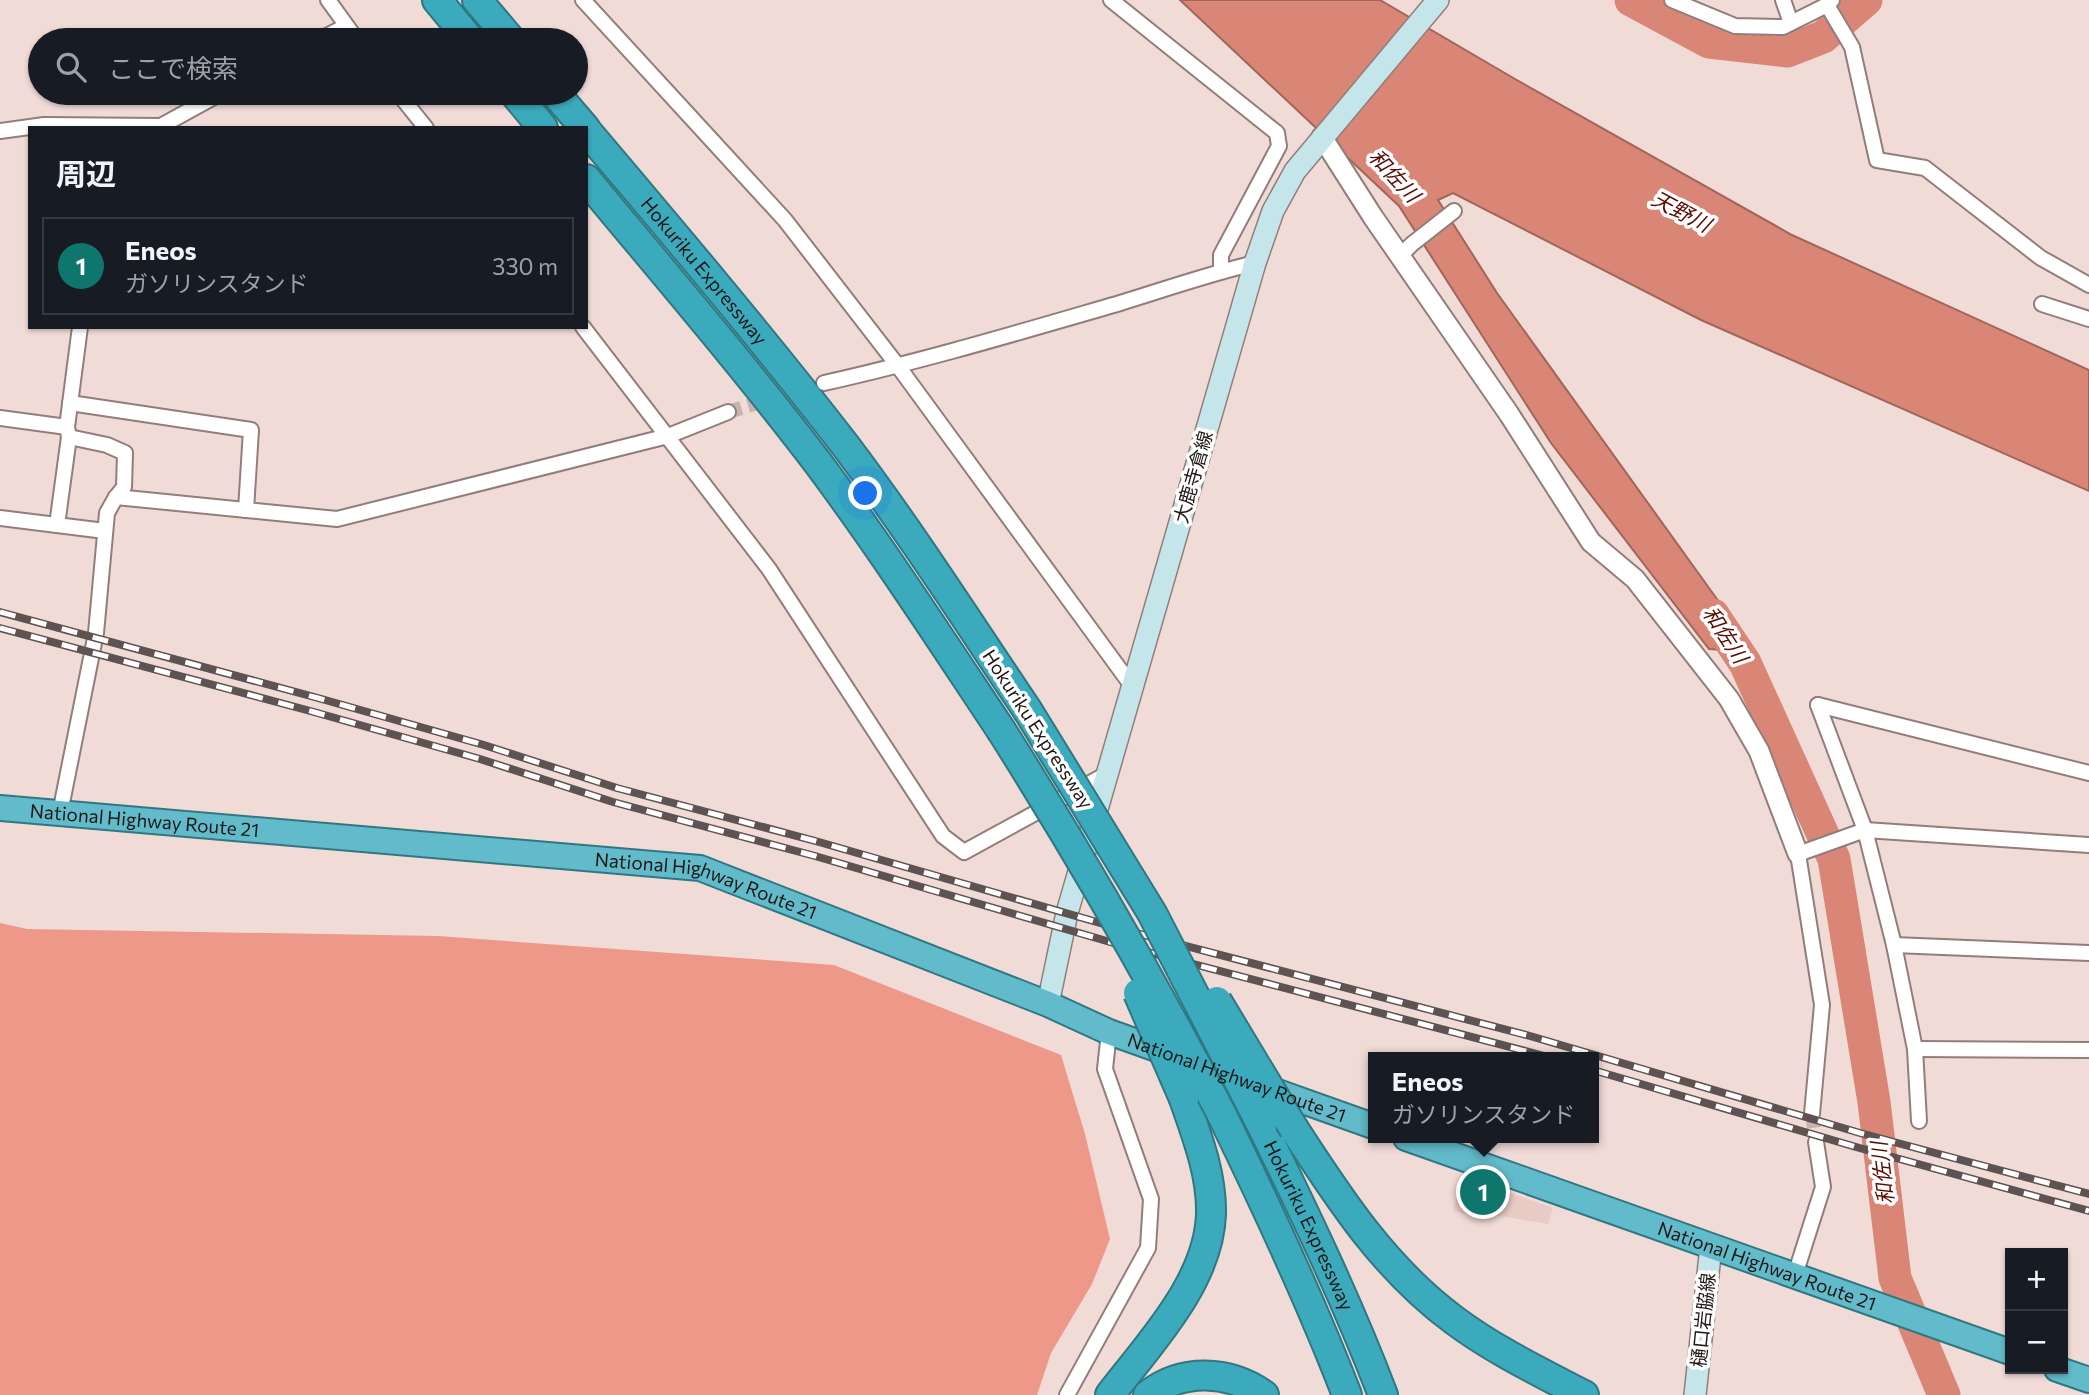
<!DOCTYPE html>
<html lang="ja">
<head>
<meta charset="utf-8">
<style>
  body { margin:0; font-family:Commissioner,"Noto Sans JP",sans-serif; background:#20242c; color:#f1f3f6 }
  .controls { position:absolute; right:21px; bottom:21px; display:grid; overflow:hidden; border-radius:0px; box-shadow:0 2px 5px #0004 }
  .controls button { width:63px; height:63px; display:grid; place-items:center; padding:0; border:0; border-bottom:2px solid #363941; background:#171b24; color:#f1f3f6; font:35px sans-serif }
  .you { position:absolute; left:866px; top:494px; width:24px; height:24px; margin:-18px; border:5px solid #fff; border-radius:50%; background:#1a73e8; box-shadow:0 0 0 10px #1a73e833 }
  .badge { display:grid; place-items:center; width:46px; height:46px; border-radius:50%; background:#0f766e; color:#fff; font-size:23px; font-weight:700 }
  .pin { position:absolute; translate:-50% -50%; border:4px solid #fff; box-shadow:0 2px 7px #0006 }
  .popup { position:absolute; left:1368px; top:1052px; width:231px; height:91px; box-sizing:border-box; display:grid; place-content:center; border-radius:0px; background:#171b24; filter:drop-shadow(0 2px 5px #0005); font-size:23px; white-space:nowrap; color:#9ea1a6 }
  .popup b { font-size:26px; color:#f1f3f6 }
  .popup::after { content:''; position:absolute; left:50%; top:100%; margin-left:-14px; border:14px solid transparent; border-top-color:#171b24 }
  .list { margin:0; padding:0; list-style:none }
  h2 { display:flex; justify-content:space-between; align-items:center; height:91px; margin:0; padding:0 28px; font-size:30px }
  h2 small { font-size:23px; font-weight:400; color:#9ea1a6 }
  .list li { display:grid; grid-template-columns:46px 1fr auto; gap:21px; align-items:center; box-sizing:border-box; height:98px; margin:0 14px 14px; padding:0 14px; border:2px solid #363941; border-radius:0px }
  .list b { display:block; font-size:26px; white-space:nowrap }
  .list p { margin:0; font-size:23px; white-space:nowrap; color:#9ea1a6 }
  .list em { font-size:23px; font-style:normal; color:#9ea1a6 }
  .icon { flex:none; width:38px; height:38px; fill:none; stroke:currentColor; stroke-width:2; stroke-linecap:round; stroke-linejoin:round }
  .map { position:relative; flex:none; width:2089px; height:1395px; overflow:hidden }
  .search { position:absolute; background:#171b24; box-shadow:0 2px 5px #0004; left:28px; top:28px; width:560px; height:77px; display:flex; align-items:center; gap:18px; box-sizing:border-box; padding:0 24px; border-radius:38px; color:#9ea1a6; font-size:26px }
  .panel { position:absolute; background:#171b24; box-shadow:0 2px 5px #0004; left:28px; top:126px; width:560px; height:203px; border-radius:0px }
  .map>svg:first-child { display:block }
  .built { fill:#e9cbc6 }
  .forest { fill:#ed9888 }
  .water { fill:#d98677; stroke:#a1655a; stroke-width:2 }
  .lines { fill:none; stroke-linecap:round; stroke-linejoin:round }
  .river { stroke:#d98677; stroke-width:33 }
  .minor-tunnel { stroke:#c7b4b0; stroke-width:14; stroke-dasharray:14 7; stroke-linecap:butt }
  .minor-casing { stroke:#917e7a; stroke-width:18 }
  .tertiary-casing { stroke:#917e7a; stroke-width:23 }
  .secondary-casing { stroke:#917e7a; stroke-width:24 }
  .trunk-casing { stroke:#317782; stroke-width:28 }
  .motorway-casing { stroke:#317782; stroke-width:32 }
  .minor { stroke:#fff; stroke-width:14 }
  .tertiary { stroke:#fff; stroke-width:19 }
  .secondary { stroke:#c4e6eb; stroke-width:21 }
  .trunk { stroke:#62bbca; stroke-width:24 }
  .motorway { stroke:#3baabc; stroke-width:28 }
  .rail-casing { stroke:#5e5350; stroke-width:8 }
  .rail { stroke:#fff; stroke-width:5; stroke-dasharray:16; stroke-linecap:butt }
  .motorway-bridge-casing { stroke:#317782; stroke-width:32; stroke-linecap:butt }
  .motorway-bridge { stroke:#3baabc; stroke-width:28 }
  .labels { text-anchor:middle; stroke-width:7; stroke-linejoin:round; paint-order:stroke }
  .street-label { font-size:19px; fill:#1e1715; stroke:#fff }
  .water-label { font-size:21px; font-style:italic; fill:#590e05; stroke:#fff }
</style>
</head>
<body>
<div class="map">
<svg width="2089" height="1395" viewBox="0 0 2089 1395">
  <rect width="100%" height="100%" fill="#f1dbd7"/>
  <polygon class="built" points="1463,1176 1553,1208 1548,1224 1500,1216 1465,1214 1453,1211"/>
  <polygon class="forest" points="0,923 27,929 438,936 834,965 1061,1055 1085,1134 1110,1239 1092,1284 1051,1353 1037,1395 0,1395"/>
  <polygon class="water" points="1180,0 1380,0 1515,79 1792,235 2089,370 2089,491 1701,320 1453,193 1438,200 1497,293 1755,652 1709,649 1551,443 1399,206"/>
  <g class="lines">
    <g class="river">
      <polyline points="1631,0 1709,42 1787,51 1823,37 1866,0"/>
      <polyline points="1713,615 1745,663 1834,859 1874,1102 1895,1278 1944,1395"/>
    </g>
    <g class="minor-tunnel">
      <polyline points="728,412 804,389"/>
      <polyline points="1812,1114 1816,1142"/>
    </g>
    <defs>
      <g id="minor">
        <polyline points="328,0 357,40"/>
        <polyline points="583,0 785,220 898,366 1132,686"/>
        <polyline points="1111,0 1277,133 1279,146 1221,255 1221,271"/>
        <polyline points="1672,0 1735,26 1783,27 1827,5 1832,0"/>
        <polyline points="1783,0 1791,23"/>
        <polyline points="1827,5 1852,47 1877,160 1925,168 2041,258 2089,285"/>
        <polyline points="319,40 346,26"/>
        <polyline points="398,93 426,128"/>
        <polyline points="0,131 44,125 161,126 221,93"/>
        <polyline points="1400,256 1412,244 1454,211"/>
        <polyline points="2042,304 2089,319"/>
        <polyline points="583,327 769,569 943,836 964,852 1105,775"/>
        <path d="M 824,383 C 923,361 1020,332 1117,304 C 1163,290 1208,274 1255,263"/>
        <polyline points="70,403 251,430 246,510"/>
        <polyline points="0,418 67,427 69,437 107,445 125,453 124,487 116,497 107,513 96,633 60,813"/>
        <polyline points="67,427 80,327"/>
        <polyline points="116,497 337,519 668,436 728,412"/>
        <polyline points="0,518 105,531"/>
        <polyline points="57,525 69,437"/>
        <polyline points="1818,705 1865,830 1894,945 1915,1049 1919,1121"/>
        <polyline points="1818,705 2089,773"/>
        <polyline points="1894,945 2089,953"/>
        <polyline points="1915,1049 2089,1050"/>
        <polyline points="1812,1114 1822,1005 1798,854 1865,830 2089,845"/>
        <polyline points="1795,1275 1823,1187 1816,1142"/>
        <polyline points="1067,1395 1148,1248 1151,1199 1105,1069 1109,1032"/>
      </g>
      <polyline id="tertiary" points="1322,137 1373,217 1509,414 1591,542 1635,579 1729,699 1759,751 1798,854"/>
      <g id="secondary">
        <polyline points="1048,1004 1067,913 1255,263 1273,211 1295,171 1438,0"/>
        <polyline points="1695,1395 1711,1246"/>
      </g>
      <g id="trunk">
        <path id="s1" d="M 0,808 L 700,868 L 1048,1004 L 1109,1032 L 1373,1126"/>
        <path id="s2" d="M 1406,1138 L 2010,1352"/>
        <polyline points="2057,1369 2089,1380"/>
      </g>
      <g id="motorway">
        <polyline points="437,0 470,40"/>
        <polyline points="477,0 511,40"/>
        <polyline points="514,93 543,128"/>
        <polyline points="555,93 585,128"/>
        <path id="s3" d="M 586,130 C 674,234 762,338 845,445 C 910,531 968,622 1028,711"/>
        <path d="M 586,179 C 664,273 744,366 818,463 C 882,549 941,640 1001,730"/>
        <path d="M 1221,1113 C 1266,1205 1310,1299 1347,1395"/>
        <path id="s4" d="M 1262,1126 C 1305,1214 1348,1303 1383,1395"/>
        <path d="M 1294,1129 C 1340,1200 1385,1269 1454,1320 C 1494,1350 1540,1372 1584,1395"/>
        <path d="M 1110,1395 C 1149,1344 1209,1282 1211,1214 C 1212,1175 1197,1136 1184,1099"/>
        <path d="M 1148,1395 C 1182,1368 1229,1370 1264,1395"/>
      </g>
    </defs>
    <use href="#minor" class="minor-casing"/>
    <use href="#tertiary" class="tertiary-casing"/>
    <use href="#secondary" class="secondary-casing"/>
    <use href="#trunk" class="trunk-casing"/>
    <use href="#motorway" class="motorway-casing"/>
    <use href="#minor" class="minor"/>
    <use href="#tertiary" class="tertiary"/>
    <use href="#secondary" class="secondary"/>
    <use href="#trunk" class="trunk"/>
    <use href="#motorway" class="motorway"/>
    <defs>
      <g id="rail">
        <polyline points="0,612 318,698 484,745 617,788 819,842 1121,929 1530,1036 1860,1133 2089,1194"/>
        <polyline points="0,628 314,712 480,759 613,802 815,856 1117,944 1548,1057"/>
        <polyline points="1593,1070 1856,1147 2089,1211"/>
      </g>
    </defs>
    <use href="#rail" class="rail-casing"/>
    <use href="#rail" class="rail"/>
    <defs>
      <g id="motorway-bridge">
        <polyline points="1028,711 1152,913 1262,1126"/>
        <path d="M 1001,730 C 1080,855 1153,981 1221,1113"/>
        <polyline points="1138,993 1184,1099"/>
        <polyline points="1217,1001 1294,1129"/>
      </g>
    </defs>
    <use href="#motorway-bridge" class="motorway-bridge-casing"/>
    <use href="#motorway-bridge" class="motorway-bridge"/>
  </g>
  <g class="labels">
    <g class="street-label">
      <text dy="7" stroke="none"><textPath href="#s3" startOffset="184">Hokuriku Expressway</textPath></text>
      <text transform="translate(1193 477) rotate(-74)" y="7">大鹿寺倉線</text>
      <text transform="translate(1038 729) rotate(57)" y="7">Hokuriku Expressway</text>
      <text dy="7" stroke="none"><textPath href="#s1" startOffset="145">National Highway Route 21</textPath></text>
      <text dy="7" stroke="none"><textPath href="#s1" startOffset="712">National Highway Route 21</textPath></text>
      <text dy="7" stroke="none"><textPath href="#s1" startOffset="1279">National Highway Route 21</textPath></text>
      <text dy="7" stroke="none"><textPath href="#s4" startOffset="110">Hokuriku Expressway</textPath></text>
      <text dy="7" stroke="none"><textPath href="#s2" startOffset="383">National Highway Route 21</textPath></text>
      <text transform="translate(1703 1320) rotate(-84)" y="7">樋口岩脇線</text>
    </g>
    <g class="water-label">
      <text transform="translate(1394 176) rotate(47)" y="7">和佐川</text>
      <text transform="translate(1681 212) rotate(28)" y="7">天野川</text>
      <text transform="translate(1725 635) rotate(57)" y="7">和佐川</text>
      <text transform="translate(1883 1173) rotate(-97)" y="7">和佐川</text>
    </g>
  </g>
</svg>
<div class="controls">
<button>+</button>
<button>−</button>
</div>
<div class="you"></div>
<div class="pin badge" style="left:1483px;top:1192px">1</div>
<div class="popup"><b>Eneos</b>ガソリンスタンド</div>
<div class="search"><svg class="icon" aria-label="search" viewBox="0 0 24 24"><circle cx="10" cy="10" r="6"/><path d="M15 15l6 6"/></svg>ここで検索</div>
<section class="panel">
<h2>周辺<small></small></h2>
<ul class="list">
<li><span class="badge">1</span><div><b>Eneos</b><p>ガソリンスタンド</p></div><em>330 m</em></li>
</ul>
</section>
</div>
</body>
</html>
